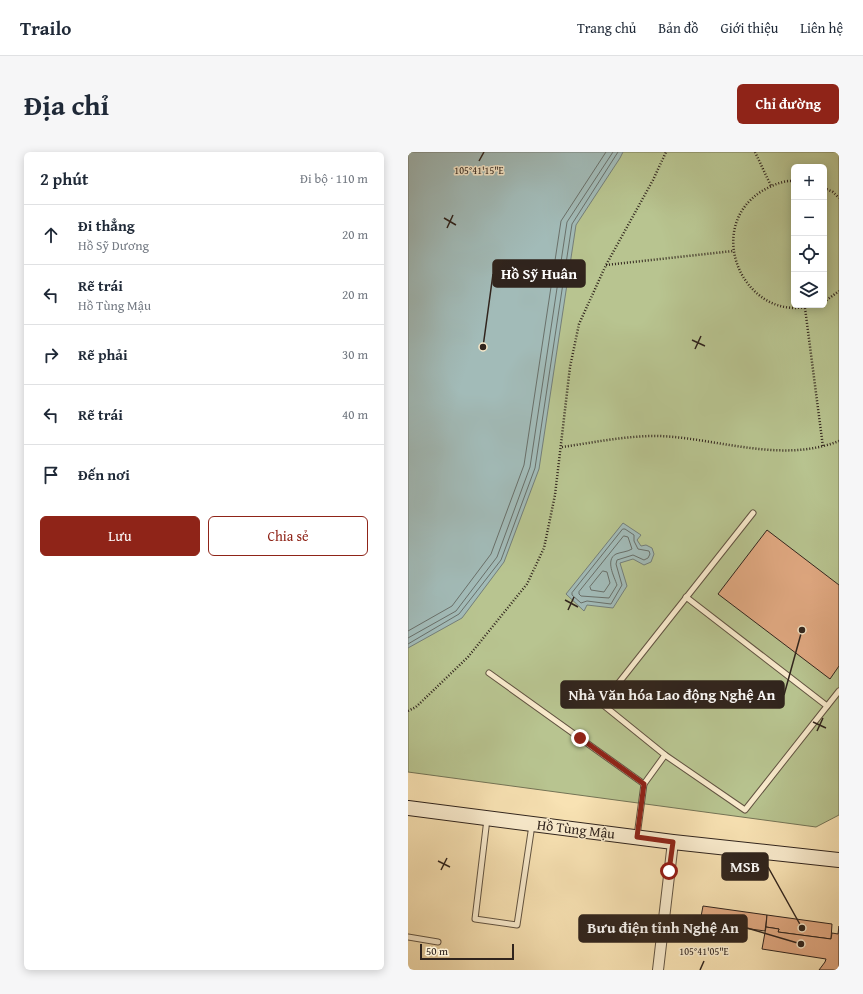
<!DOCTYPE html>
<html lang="vi">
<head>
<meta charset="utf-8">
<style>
  body { margin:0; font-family:"Gentium Book Plus",serif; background:#f6f6f7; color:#1f2937 }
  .controls { position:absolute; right:12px; top:12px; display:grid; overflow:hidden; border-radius:6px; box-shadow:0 2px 10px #0003 }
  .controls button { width:36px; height:36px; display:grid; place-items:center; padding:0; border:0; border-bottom:1px solid #e0e1e3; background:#fff; color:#1f2937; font:20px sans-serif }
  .scale { position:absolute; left:12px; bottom:10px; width:94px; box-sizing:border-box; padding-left:4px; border:2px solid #30241d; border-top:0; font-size:11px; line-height:14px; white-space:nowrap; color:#30241d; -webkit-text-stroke:3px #faecce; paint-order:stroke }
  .stop { position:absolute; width:12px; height:12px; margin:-9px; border:3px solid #8f2418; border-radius:50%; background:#fff }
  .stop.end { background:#8f2418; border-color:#fff; box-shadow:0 1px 4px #0008 }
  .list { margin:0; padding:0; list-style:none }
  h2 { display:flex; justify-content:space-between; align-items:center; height:52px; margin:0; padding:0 16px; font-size:17px }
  h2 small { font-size:13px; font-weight:400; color:#747a83 }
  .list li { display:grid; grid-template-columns:26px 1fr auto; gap:12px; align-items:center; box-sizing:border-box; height:60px; padding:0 16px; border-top:1px solid #e0e1e3 }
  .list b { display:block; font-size:15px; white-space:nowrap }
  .list p { margin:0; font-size:13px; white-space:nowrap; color:#747a83 }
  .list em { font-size:13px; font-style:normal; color:#747a83 }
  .actions { display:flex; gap:8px; padding:12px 16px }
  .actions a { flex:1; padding:9px 0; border:1px solid #8f2418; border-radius:6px; text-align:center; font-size:14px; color:#8f2418 }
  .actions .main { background:#8f2418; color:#fff }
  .icon { flex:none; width:22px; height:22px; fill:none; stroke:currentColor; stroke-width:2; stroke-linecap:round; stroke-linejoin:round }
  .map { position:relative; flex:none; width:431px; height:818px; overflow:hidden; border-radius:6px }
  header { display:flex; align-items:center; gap:24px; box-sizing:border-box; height:56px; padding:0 20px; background:#fff; border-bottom:1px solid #e0e1e3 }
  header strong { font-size:19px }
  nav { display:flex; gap:22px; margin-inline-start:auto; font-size:14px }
  .intro { display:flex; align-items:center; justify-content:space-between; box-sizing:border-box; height:96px; padding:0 24px }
  h1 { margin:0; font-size:28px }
  .button { padding:10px 18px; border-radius:6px; background:#8f2418; color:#fff; font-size:14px; font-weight:700 }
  main { display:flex; gap:24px; padding:0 24px }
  aside { flex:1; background:#fff; border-radius:6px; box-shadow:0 2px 10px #0003 }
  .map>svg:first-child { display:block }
  .green { fill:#b8c490; stroke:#747456; fill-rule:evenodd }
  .water { fill:#a2bbb8; stroke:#747f7a }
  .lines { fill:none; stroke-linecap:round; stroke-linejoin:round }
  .shore { stroke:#69706a; stroke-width:1 }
  .building { fill:#e1a982; stroke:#30241d }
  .service-casing { stroke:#625442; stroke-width:7 }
  .minor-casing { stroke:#625442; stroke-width:12 }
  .secondary-casing { stroke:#30241d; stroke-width:16 }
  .path { stroke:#30241d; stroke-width:2.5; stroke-dasharray:1 2; stroke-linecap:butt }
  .service { stroke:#faecce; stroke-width:5 }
  .minor { stroke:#faecce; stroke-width:10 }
  .secondary { stroke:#faecce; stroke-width:14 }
  .route { stroke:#8f2418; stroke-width:5 }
  .ticks { fill:none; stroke:#30241d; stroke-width:1.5 }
  .labels { text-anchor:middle; stroke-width:3; stroke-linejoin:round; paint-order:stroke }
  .street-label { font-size:14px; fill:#30241d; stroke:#faecce }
  .ticks-label { font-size:10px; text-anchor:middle; fill:#30241d; stroke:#faecce; stroke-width:3; stroke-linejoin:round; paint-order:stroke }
  .leader { fill:none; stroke:#30241d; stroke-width:1.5 }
  .callout-dot { fill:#30241d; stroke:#faecce; stroke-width:1.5 }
  .callout { fill:#30241d; stroke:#30241d; stroke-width:1.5 }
  .callout-label { font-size:15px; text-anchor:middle; font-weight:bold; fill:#fff }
</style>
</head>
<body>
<header>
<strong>Trailo</strong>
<nav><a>Trang chủ</a><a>Bản đồ</a><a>Giới thiệu</a><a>Liên hệ</a></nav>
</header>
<div class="intro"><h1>Địa chỉ</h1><a class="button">Chỉ đường</a></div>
<main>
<aside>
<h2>2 phút<small>Đi bộ · 110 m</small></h2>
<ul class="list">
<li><svg class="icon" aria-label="ahead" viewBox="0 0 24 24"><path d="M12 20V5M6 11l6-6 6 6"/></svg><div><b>Đi thẳng</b><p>Hồ Sỹ Dương</p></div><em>20 m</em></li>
<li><svg class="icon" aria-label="left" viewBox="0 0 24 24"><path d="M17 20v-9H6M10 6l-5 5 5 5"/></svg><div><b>Rẽ trái</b><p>Hồ Tùng Mậu</p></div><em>20 m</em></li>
<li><svg class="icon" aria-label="right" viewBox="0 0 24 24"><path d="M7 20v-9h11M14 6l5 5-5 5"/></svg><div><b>Rẽ phải</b></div><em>30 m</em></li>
<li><svg class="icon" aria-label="left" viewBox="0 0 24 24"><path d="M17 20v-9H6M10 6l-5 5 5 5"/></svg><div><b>Rẽ trái</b></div><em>40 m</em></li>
<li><svg class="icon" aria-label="arrive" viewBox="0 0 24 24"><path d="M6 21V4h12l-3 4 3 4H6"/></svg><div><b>Đến nơi</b></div></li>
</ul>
<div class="actions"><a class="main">Lưu</a><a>Chia sẻ</a></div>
</aside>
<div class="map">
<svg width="431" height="818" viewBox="0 0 431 818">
  <rect width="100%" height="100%" fill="#f8e2b3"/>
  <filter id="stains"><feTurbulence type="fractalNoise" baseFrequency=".005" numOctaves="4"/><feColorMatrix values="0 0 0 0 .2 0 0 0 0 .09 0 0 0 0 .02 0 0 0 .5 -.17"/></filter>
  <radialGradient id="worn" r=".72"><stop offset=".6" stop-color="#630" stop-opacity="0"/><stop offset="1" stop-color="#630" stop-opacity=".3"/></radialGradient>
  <path class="green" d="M 0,0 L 431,0 L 431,663 L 408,675 L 0,620 ZM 386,15 L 416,15 L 416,153 L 386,153 Z"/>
  <g class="water">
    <polygon points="0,0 215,0 212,6 168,73 131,317 96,410 54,466 0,496"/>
    <polygon points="215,371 233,383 229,388 233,394 238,393 244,396 246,402 243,410 236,413 225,407 212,411 219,434 205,456 179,453 176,459 158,442"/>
  </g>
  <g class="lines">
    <g class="shore">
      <polygon points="215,377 217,377 226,383 226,389 230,397 241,399 242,402 240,406 236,408 225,403 209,408 208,412 214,433 203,452 179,449 173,451 164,443 164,441"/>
      <path d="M 216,384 L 220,385 L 224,397 C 219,400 213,400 208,402 C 197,408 206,424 209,433 L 201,446 L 173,444 L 171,442 L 171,440 Z"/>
      <polygon points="195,419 199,420 202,431 196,440 183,438 182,435"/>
      <polyline points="0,479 44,454 83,402 116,313 153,69 198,0"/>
      <polyline points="0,486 48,459 89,405 122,315 159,70 205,0"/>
      <polyline points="0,492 51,462 93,408 127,316 164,72 210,0"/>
    </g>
  </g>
  <g class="building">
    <polygon points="359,378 431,433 431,514 422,527 310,442"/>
    <polygon points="295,754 359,763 357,779 292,770"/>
    <polygon points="359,763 424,772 423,787 370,780 371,777 358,775"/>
    <polygon points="431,774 431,818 411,818 417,810 418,807 354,797 358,775 371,777 370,780 423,787 424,781 430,782"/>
  </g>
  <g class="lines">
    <defs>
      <g id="service">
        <polyline points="345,361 194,552 257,603 337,658 431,539"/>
        <polyline points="278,445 419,554"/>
        <polyline points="81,521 236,632 229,684"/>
        <polyline points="236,632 257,603"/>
        <polyline points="79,667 67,767 109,773 124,673"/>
        <polyline points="0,785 30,790"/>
      </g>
      <polyline id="minor" points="250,818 265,690"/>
      <polyline id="secondary" points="0,656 265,690 431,708"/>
    </defs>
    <use href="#service" class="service-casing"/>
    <use href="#minor" class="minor-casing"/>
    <use href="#secondary" class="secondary-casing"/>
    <g class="path">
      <polyline points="347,0 363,34"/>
      <path d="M 386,29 C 375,28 363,34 354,39 C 293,77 338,174 406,153"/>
      <polyline points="416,36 425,40 431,46"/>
      <polyline points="198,113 325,99"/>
      <polyline points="416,150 431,139"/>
      <polyline points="397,156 415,295"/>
      <path d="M 154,295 C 190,290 229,281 266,285 C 320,290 378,310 431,289"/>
      <polyline points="0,559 8,555 60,505 119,432 136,396 147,343 162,215 171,172 198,113 245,28 258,0"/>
    </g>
    <use href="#service" class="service"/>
    <use href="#minor" class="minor"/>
    <use href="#secondary" class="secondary"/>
  </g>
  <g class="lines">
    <polyline class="route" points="172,586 236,632 229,685 265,690 261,719"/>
  </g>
  <path class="ticks" d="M 71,9 L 76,0M 36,66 L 48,73M 39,76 L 45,63M 284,188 L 297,194M 287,197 L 293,184M 157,448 L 170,455M 160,458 L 166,445M 405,570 L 418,576M 409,579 L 415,566M 30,709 L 42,715M 33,718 L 39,706M 292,818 L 296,809"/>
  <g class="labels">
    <g class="street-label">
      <text transform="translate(168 677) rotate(7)" y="5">Hồ Tùng Mậu</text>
    </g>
  </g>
  <g class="ticks-label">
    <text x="71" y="22">105°41'15"E</text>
    <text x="296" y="803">105°41'05"E</text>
  </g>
  <path class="leader" d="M75 195L85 122M394 478L376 543M394 776L360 715M393 792L339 776"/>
  <g class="callout-dot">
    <circle cx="75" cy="195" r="4"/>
    <circle cx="394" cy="478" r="4"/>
    <circle cx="394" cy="776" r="4"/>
    <circle cx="393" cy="792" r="4"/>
  </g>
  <g class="callout">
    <rect x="85" y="108" width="92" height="27" rx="4"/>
    <rect x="153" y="529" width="223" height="27" rx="4"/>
    <rect x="314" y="701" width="46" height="27" rx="4"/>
    <rect x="171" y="763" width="168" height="27" rx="4"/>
  </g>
  <g class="callout-label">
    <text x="131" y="127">Hồ Sỹ Huân</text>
    <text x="264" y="548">Nhà Văn hóa Lao động Nghệ An</text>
    <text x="337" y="720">MSB</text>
    <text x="255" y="781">Bưu điện tỉnh Nghệ An</text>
  </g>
  <rect width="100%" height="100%" filter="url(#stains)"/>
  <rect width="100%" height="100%" fill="url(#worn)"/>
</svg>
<div class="controls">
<button>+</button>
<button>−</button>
<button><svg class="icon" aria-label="locate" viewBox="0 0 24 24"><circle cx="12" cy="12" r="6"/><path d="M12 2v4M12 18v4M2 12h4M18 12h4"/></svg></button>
<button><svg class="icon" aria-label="layers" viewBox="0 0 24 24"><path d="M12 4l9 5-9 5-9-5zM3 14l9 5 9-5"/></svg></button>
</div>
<div class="scale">50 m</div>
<div class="stop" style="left:261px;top:719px"></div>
<div class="stop end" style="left:172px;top:586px"></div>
</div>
</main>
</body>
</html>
